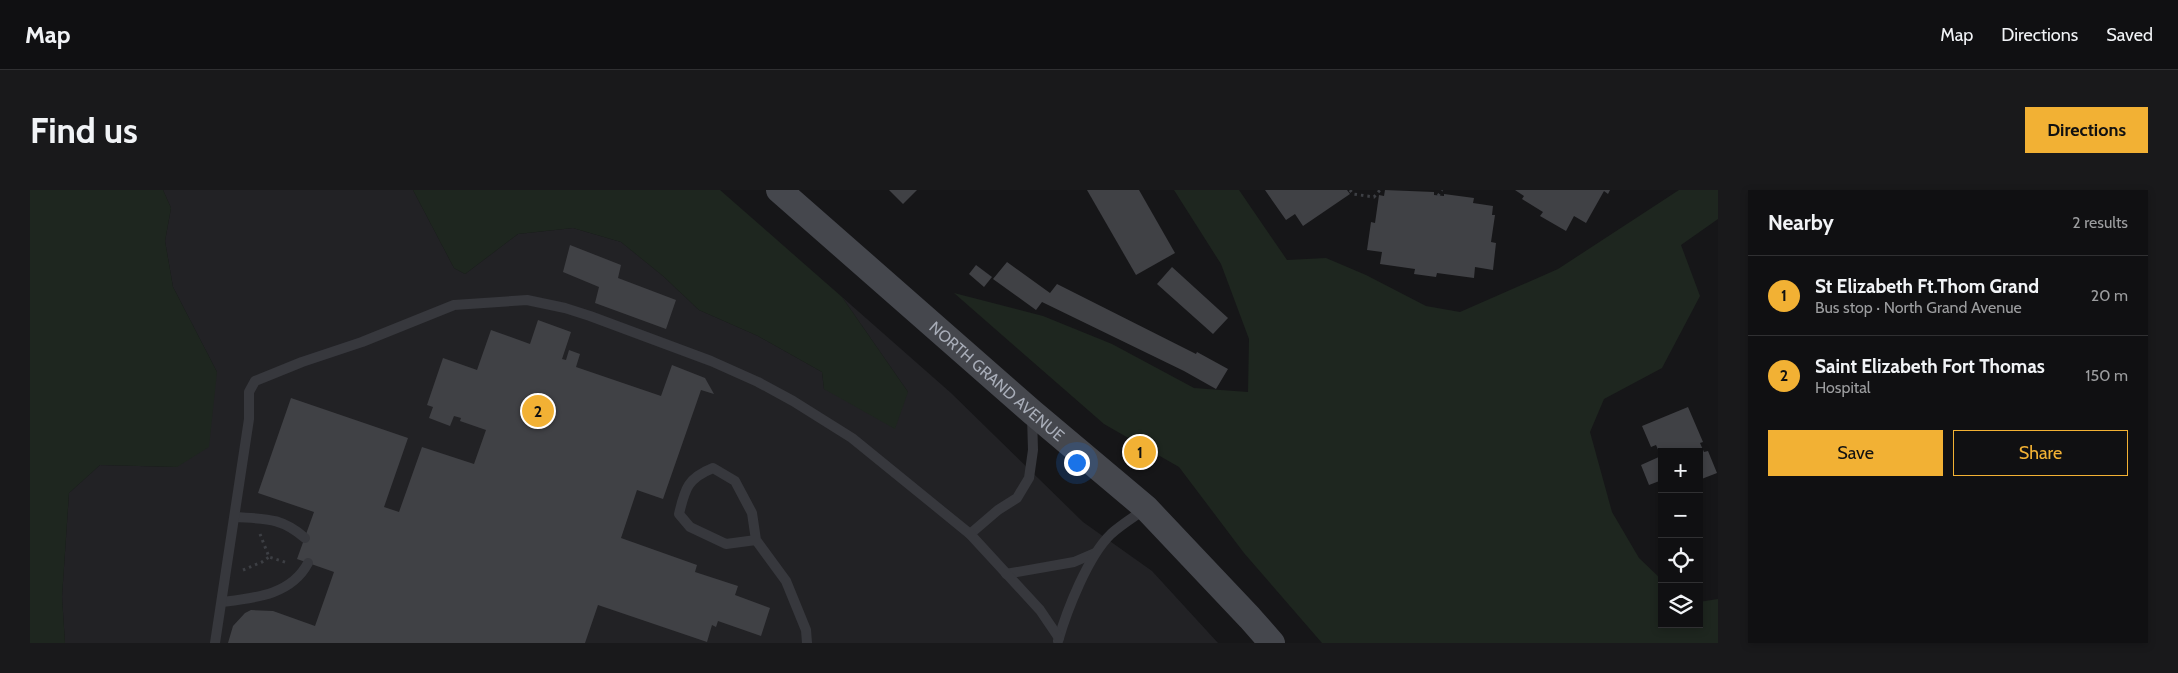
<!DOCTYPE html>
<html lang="en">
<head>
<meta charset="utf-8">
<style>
  body { margin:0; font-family:Cabin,sans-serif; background:#19191b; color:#f1f3f6 }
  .controls { position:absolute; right:15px; bottom:15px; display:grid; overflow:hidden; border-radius:0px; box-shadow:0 2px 8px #0003 }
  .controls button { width:45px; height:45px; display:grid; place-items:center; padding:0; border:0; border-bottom:1px solid #303032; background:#101012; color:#f1f3f6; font:25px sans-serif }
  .you { position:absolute; left:1046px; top:272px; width:18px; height:18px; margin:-12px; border:4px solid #fff; border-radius:50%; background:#1a73e8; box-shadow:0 0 0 8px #1a73e833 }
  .badge { display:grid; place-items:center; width:32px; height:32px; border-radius:50%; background:#f2b134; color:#111; font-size:16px; font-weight:700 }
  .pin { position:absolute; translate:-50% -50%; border:2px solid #fff; box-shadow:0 1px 5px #0006 }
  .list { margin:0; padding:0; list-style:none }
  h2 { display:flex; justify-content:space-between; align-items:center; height:65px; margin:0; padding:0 20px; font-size:21px }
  h2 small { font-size:16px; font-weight:400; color:#9c9d9f }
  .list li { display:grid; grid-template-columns:32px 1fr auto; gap:15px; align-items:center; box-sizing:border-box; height:80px; padding:0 20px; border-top:1px solid #303032 }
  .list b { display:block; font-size:19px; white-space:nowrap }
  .list p { margin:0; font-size:16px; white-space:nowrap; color:#9c9d9f }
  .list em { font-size:16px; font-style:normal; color:#9c9d9f }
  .actions { display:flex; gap:10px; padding:15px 20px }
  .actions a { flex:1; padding:11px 0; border:1px solid #f2b134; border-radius:0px; text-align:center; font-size:18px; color:#f2b134 }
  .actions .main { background:#f2b134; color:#111 }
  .icon { flex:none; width:28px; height:28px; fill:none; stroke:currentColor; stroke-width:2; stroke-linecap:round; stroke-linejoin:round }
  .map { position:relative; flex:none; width:1688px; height:453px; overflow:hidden; border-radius:0px }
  header { display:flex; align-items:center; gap:30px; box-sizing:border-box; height:70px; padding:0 25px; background:#101012; border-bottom:1px solid #303032 }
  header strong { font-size:24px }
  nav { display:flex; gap:28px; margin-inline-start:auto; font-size:18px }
  .intro { display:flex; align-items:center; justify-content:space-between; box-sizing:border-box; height:120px; padding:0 30px }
  h1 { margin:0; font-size:35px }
  .button { padding:12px 22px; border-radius:0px; background:#f2b134; color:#111; font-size:18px; font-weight:700 }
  main { display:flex; gap:30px; padding:0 30px }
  aside { flex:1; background:#101012; border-radius:0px; box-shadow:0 2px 8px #0003 }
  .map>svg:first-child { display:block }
  .built { fill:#222225 }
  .green { fill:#1e261f }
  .building { fill:#404145 }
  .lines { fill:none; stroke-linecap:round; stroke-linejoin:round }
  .path { stroke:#3d3f44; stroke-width:3; stroke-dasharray:2.5 4; stroke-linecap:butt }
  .lane { stroke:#37383d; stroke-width:10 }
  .secondary { stroke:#45474d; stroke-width:26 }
  .labels { text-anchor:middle; stroke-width:4; stroke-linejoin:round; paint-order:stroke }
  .street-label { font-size:16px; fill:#a8adb8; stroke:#111113 }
</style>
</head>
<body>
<header>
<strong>Map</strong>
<nav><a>Map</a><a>Directions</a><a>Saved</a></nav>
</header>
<div class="intro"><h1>Find us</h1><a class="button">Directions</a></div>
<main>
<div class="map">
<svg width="1688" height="453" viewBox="0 0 1688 453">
  <rect width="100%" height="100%" fill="#161618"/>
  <polygon class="built" points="133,0 383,0 424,78 435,84 488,44 543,38 591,52 633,86 669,120 728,146 792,182 794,199 878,202 812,107 921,203 1053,332 1122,381 1188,453 35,453 32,407 39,303 70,275 147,277 187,182 143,97 135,51 141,18"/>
  <g class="green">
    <polygon points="0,0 133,0 141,18 135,51 143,97 187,182 179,257 147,277 70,275 39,303 32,407 35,453 0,453"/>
    <polygon points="383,0 690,0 812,107 878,202 865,239 794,199 792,182 728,146 669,120 633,86 591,52 543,38 488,44 435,84 424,78"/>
    <polygon points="1144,0 1209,0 1257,70 1296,68 1336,85 1396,116 1430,122 1528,79 1649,0 1688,0 1688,29 1651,55 1670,106 1632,178 1574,209 1560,242 1582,322 1609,368 1632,390 1632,434 1669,434 1669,412 1688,409 1688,453 1292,453 1214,363 1149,277 1074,234 924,103 1013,126 1082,154 1164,198 1218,202 1219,149 1200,98 1191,74"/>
  </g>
  <g class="building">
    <polygon points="859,0 887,0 873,14"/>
    <polygon points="1057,0 1109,0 1145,63 1106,85"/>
    <polygon points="1235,0 1317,0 1320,4 1273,36 1265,24 1256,30"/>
    <polygon points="1355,0 1404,2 1404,5 1414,6 1414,4 1444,8 1443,13 1463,16 1462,25 1465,25 1461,52 1466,53 1463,80 1445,77 1444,88 1407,83 1406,87 1384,84 1385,79 1350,74 1352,62 1337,60 1341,32 1345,33 1349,5 1354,6"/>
    <polygon points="1485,0 1580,0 1578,4 1574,1 1556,33 1544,26 1536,41 1510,26 1513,22 1492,9 1494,6"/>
    <polygon points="540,55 591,75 588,88 646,110 636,139 565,113 569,97 533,82"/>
    <polygon points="977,72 1020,103 1027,94 1166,164 1167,162 1198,179 1186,199 1154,181 1012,112 1006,120 963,89"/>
    <polygon points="946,75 962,87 954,97 939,84"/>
    <polygon points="1142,77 1198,128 1183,144 1127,94"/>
    <polygon points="508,130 541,142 532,169 536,170 539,160 550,164 546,177 631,206 642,175 675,188 684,204 671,200 633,309 607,300 591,348 667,375 665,382 708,396 705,405 740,418 731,446 688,431 686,437 682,435 677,452 568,415 555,453 198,453 203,436 215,423 221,420 243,421 285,436 304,382 267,369 284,322 228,303 261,208 378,248 354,317 369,322 392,257 444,274 456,240 430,231 431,228 424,226 420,236 399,228 403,217 397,215 413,168 447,180 461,140 500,154"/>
    <polygon points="1658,217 1673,252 1670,253 1674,262 1678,261 1687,283 1669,290 1669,262 1632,262 1632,290 1619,295 1611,275 1631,266 1626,255 1621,257 1612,236"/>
  </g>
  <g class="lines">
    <g class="path">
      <polyline points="1320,0 1323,4 1344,7 1350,0"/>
      <polyline points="1408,6 1412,0"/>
      <polyline points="230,344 239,367 258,373"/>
      <polyline points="213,380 232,372 239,367"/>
    </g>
    <g class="lane">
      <path d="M 205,327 C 235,329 251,327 275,348"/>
      <polyline points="940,344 968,320 987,308 999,288 1003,260 1002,226"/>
      <path d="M 726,350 L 696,354 L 660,337 L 649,324 C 655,298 658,288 683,278 L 705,291 L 722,323 L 726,350 L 756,391 L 776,440 L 777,453"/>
      <polyline points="976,384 1044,372 1065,363"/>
      <path d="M 192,412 C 225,408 261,405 278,373"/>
      <path d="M 1028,451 C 1037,420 1058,366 1081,344 C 1091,335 1104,327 1115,319"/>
      <polyline points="185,453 219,229 219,202 225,191 272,172 332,152 424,115 497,110 535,118 560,126 681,171 728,192 763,211 822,248 940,344 1010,420 1029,448"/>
    </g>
    <path class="secondary" id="s1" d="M 749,0 L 1002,222 L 1116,318 L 1220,428 L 1242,453"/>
  </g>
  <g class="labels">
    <g class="street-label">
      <text dy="6" stroke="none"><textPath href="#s1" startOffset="290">NORTH GRAND AVENUE</textPath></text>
    </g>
  </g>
</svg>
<div class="controls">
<button>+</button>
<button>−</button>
<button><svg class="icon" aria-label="locate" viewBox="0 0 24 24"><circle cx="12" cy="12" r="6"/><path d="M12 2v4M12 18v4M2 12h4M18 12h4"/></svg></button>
<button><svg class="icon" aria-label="layers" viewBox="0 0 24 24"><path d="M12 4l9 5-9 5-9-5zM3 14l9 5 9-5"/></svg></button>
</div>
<div class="you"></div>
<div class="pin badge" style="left:1110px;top:262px">1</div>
<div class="pin badge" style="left:508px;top:221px">2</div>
</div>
<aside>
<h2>Nearby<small>2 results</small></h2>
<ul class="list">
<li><span class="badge">1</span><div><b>St Elizabeth Ft.Thom Grand</b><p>Bus stop · North Grand Avenue</p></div><em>20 m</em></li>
<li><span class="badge">2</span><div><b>Saint Elizabeth Fort Thomas</b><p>Hospital</p></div><em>150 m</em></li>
</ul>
<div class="actions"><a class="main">Save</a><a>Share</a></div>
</aside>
</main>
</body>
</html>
